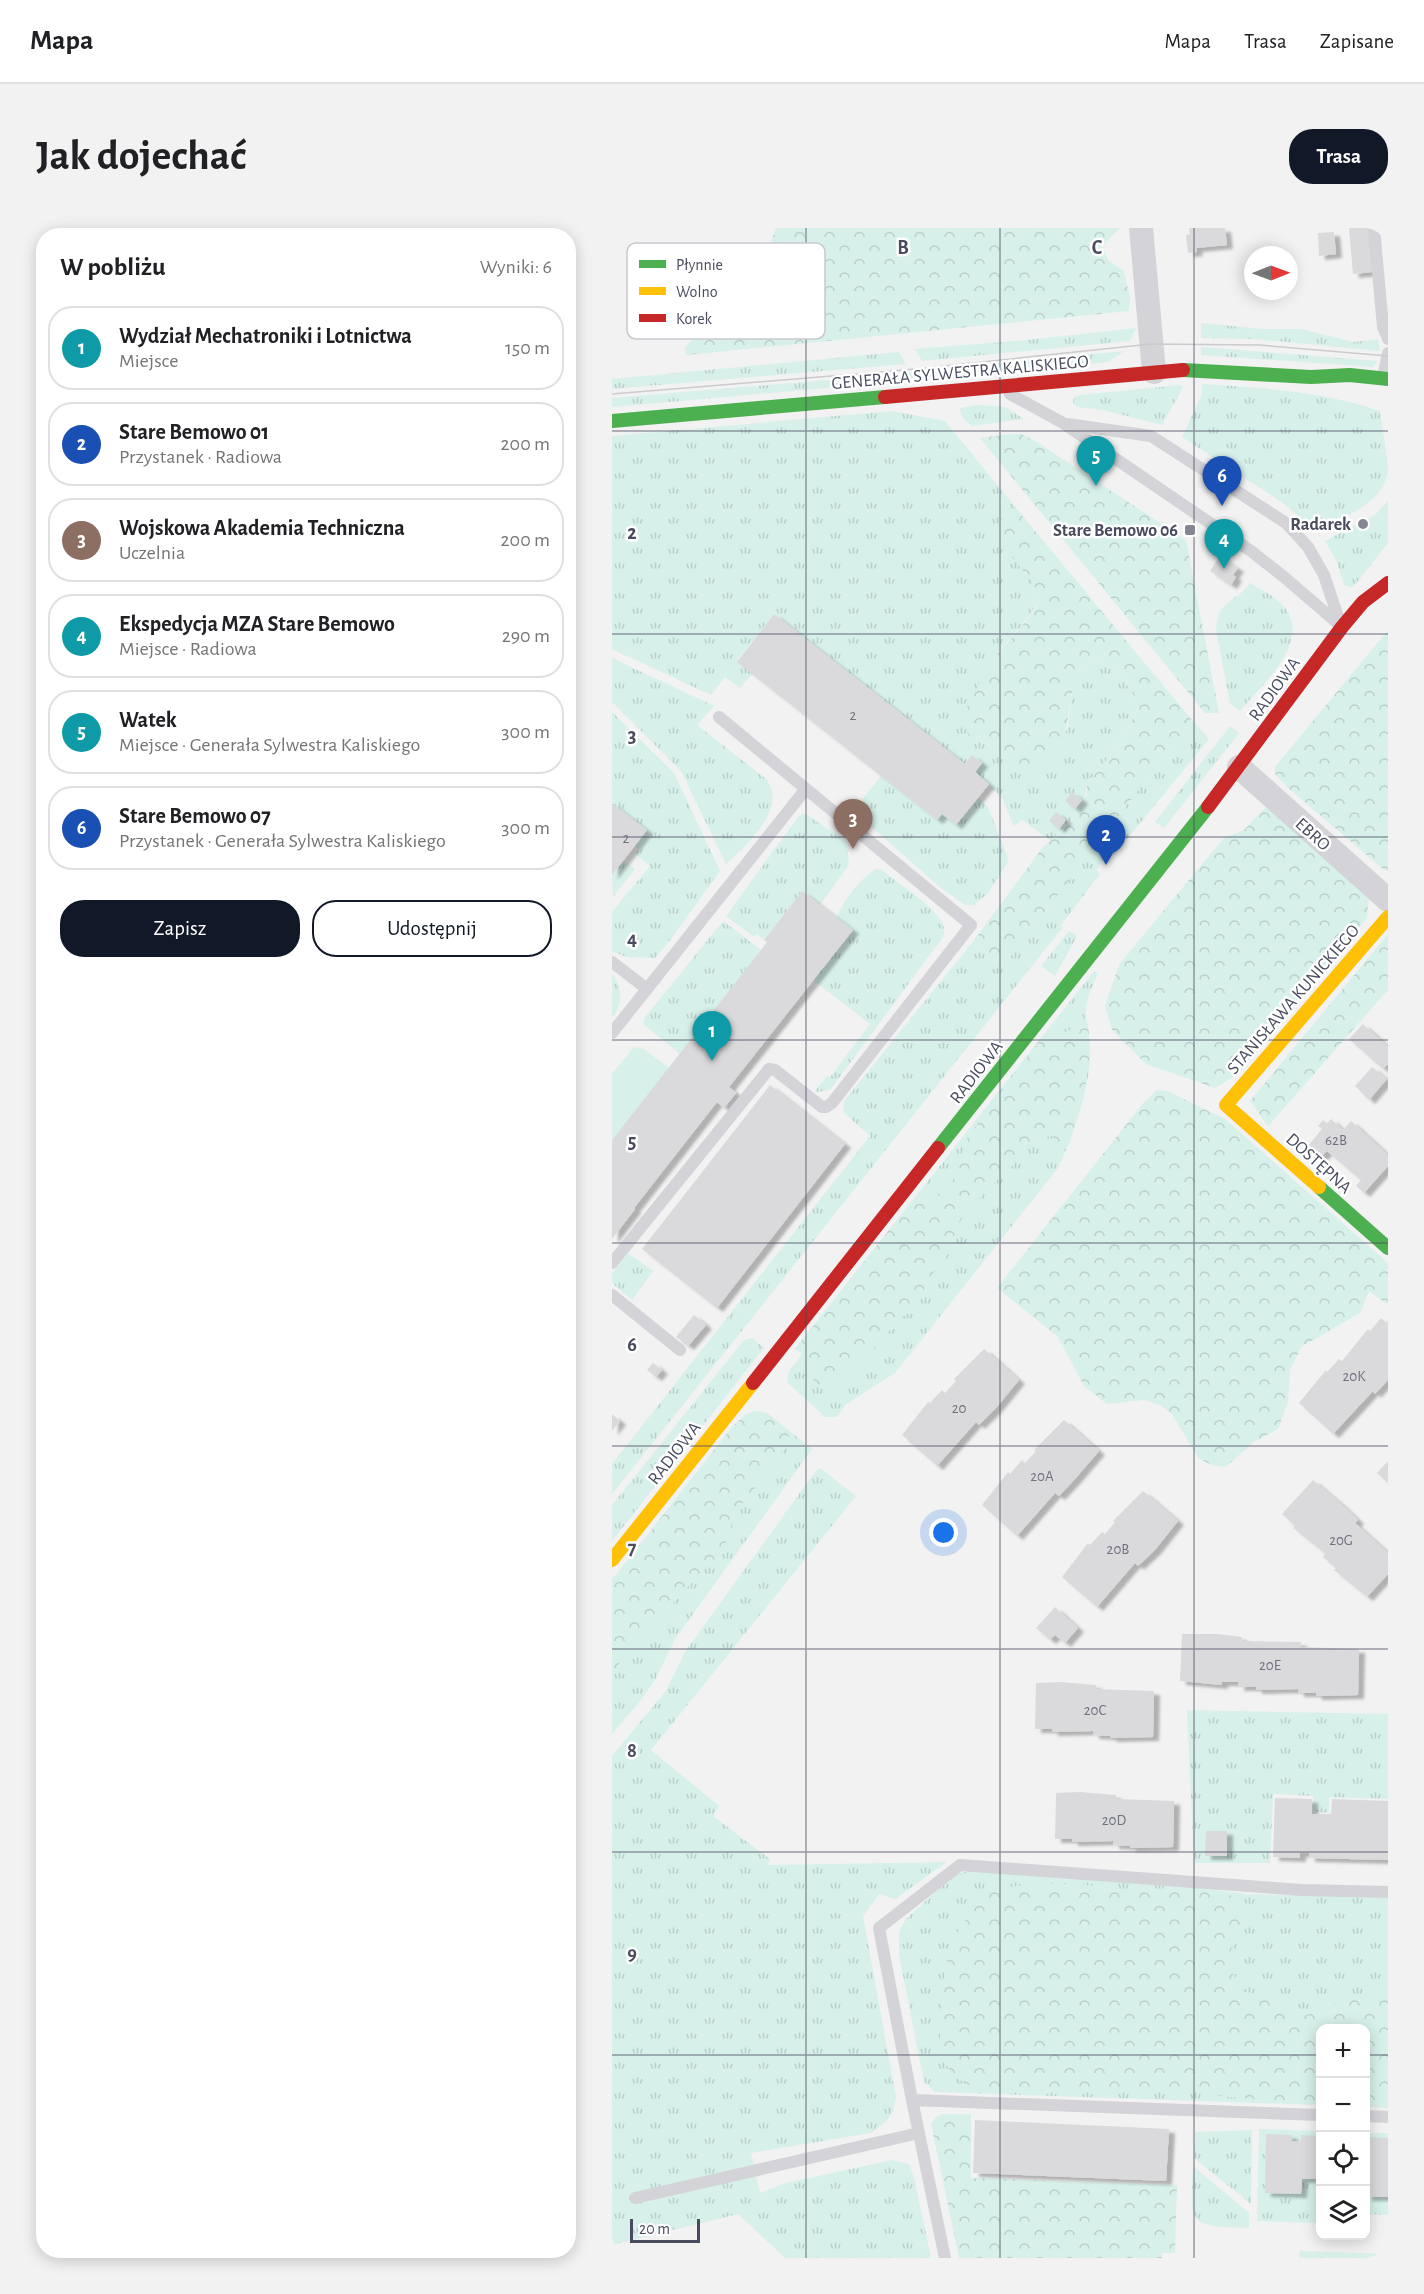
<!DOCTYPE html>
<html lang="pl">
<head>
<meta charset="utf-8">
<style>
  body { margin:0; font-family:"Alegreya Sans",sans-serif; background:#f2f2f2; color:#202124 }
  .controls { position:absolute; right:18px; bottom:18px; display:grid; overflow:hidden; border-radius:12px; box-shadow:0 3px 15px #0003 }
  .controls button { width:54px; height:54px; display:grid; place-items:center; padding:0; border:0; border-bottom:2px solid #e0e0e0; background:#fff; color:#202124; font:30px sans-serif }
  .compass { position:absolute; left:632px; top:18px; width:54px; height:54px; border-radius:50%; background:#fff; box-shadow:0 3px 15px #0003; rotate:89deg }
  .scale { position:absolute; left:18px; bottom:15px; width:70px; box-sizing:border-box; padding-left:6px; border:3px solid #494c5e; border-top:0; font-size:16px; line-height:21px; white-space:nowrap; color:#494c5e; -webkit-text-stroke:4px #fff; paint-order:stroke }
  .you { position:absolute; left:332px; top:1305px; width:21px; height:21px; margin:-15px; border:4px solid #fff; border-radius:50%; background:#1a73e8; box-shadow:0 0 0 9px #1a73e833 }
  .badge { display:grid; place-items:center; width:39px; height:39px; border-radius:50%; background:#111827; color:#fff; font-size:20px; font-weight:700 }
  .pin { position:absolute; translate:-50% -50px; filter:drop-shadow(0 2px 3px #0008) }
  .pin::after { content:''; position:absolute; top:32px; width:21px; height:18px; background:inherit; clip-path:polygon(0 0,100% 0,50% 100%) }
  .list { margin:0; padding:0; list-style:none }
  h2 { display:flex; justify-content:space-between; align-items:center; height:78px; margin:0; padding:0 24px; font-size:26px }
  h2 small { font-size:20px; font-weight:400; color:#757577 }
  .list li { display:grid; grid-template-columns:39px 1fr auto; gap:18px; align-items:center; box-sizing:border-box; height:84px; margin:0 12px 12px; padding:0 12px; border:2px solid #e0e0e0; border-radius:24px }
  .list b { display:block; font-size:22px; white-space:nowrap }
  .list p { margin:0; font-size:20px; white-space:nowrap; color:#757577 }
  .list em { font-size:20px; font-style:normal; color:#757577 }
  .actions { display:flex; gap:12px; padding:18px 24px }
  .actions a { flex:1; padding:14px 0; border:2px solid #111827; border-radius:24px; text-align:center; font-size:21px; color:#111827 }
  .actions .main { background:#111827; color:#fff }
  .icon { flex:none; width:33px; height:33px; fill:none; stroke:currentColor; stroke-width:2; stroke-linecap:round; stroke-linejoin:round }
  .map { position:relative; flex:none; width:776px; height:2030px; overflow:hidden; border-radius:24px }
  header { display:flex; align-items:center; gap:36px; box-sizing:border-box; height:84px; padding:0 30px; background:#fff; border-bottom:2px solid #e0e0e0 }
  header strong { font-size:28px }
  nav { display:flex; gap:33px; margin-inline-start:auto; font-size:21px }
  .intro { display:flex; align-items:center; justify-content:space-between; box-sizing:border-box; height:144px; padding:0 36px }
  h1 { margin:0; font-size:42px }
  .button { padding:15px 27px; border-radius:24px; background:#111827; color:#fff; font-size:21px; font-weight:700 }
  main { display:flex; gap:36px; padding:0 36px }
  aside { flex:1; background:#fff; border-radius:24px; box-shadow:0 3px 15px #0003 }
  .map>svg:first-child { display:block }
  .grass { fill:url(#grass-tufts) }
  .forest { fill:url(#forest-crowns) }
  .green { fill:#d7f0ea }
  .building { fill:#dadadc; filter:url(#shadow) }
  .lines { fill:none; stroke-linecap:round; stroke-linejoin:round }
  .lane { stroke:#d3d3d8; stroke-width:12 }
  .street { stroke:#d3d3d8; stroke-width:24 }
  .fast { stroke:#4caf50; stroke-width:14 }
  .slow { stroke:#ffc107; stroke-width:14 }
  .jam { stroke:#c62828; stroke-width:14 }
  .tram { stroke:#cbcbce; stroke-width:1.5 }
  .grid { fill:none; stroke:#494c5e; stroke-width:1.5; stroke-opacity:0.55 }
  .poi-dot { fill:#848692; stroke:#fff; stroke-width:2 }
  .labels { text-anchor:middle; stroke-width:5; stroke-linejoin:round; paint-order:stroke }
  .number-label { font-size:15px; fill:#6f717f }
  .street-label { font-size:18px; fill:#494c5e; stroke:#fff }
  .poi-label { font-size:18px; font-weight:bold; fill:#494c5e; stroke:#fff; text-anchor:end }
  .key { fill:#fff; stroke:#c8c9cf; stroke-width:1.5 }
  .key-label { font-size:16px; fill:#494c5e }
  .grid-label { font-size:20px; text-anchor:middle; font-weight:bold; fill:#494c5e; stroke:#fff; stroke-width:5; stroke-linejoin:round; paint-order:stroke }
</style>
</head>
<body>
<header>
<strong>Mapa</strong>
<nav><a>Mapa</a><a>Trasa</a><a>Zapisane</a></nav>
</header>
<div class="intro"><h1>Jak dojechać</h1><a class="button">Trasa</a></div>
<main>
<aside>
<h2>W pobliżu<small>Wyniki: 6</small></h2>
<ul class="list">
<li><span class="badge" style="background:#0f9aa8">1</span><div><b>Wydział Mechatroniki i Lotnictwa</b><p>Miejsce</p></div><em>150 m</em></li>
<li><span class="badge" style="background:#1a4fb4">2</span><div><b>Stare Bemowo 01</b><p>Przystanek · Radiowa</p></div><em>200 m</em></li>
<li><span class="badge" style="background:#8d6e63">3</span><div><b>Wojskowa Akademia Techniczna</b><p>Uczelnia</p></div><em>200 m</em></li>
<li><span class="badge" style="background:#0f9aa8">4</span><div><b>Ekspedycja MZA Stare Bemowo</b><p>Miejsce · Radiowa</p></div><em>290 m</em></li>
<li><span class="badge" style="background:#0f9aa8">5</span><div><b>Watek</b><p>Miejsce · Generała Sylwestra Kaliskiego</p></div><em>300 m</em></li>
<li><span class="badge" style="background:#1a4fb4">6</span><div><b>Stare Bemowo 07</b><p>Przystanek · Generała Sylwestra Kaliskiego</p></div><em>300 m</em></li>
</ul>
<div class="actions"><a class="main">Zapisz</a><a>Udostępnij</a></div>
</aside>
<div class="map">
<svg width="776" height="2030" viewBox="0 0 776 2030">
  <defs>
    <pattern id="grass-tufts" width="24" height="20" patternUnits="userSpaceOnUse" patternTransform="scale(1.5)"><rect width="24" height="20" fill="#d7f0ea"/><path d="M3 7l-1-3M5 7V3M7 7l1-3M15 17l-1-3M17 17v-4M19 17l1-3" fill="none" stroke="#bacfcb"/></pattern>
    <pattern id="forest-crowns" width="20" height="18" patternUnits="userSpaceOnUse" patternTransform="scale(1.5)"><rect width="20" height="18" fill="#d7f0ea"/><path d="M2 6a3 3 0 1 1 6 0M12 15a3 3 0 1 1 6 0" fill="none" stroke="#bacfcb"/></pattern>
    <filter id="shadow"><feDropShadow dx="6" dy="4" stdDeviation="1.5" flood-color="#0004"/></filter>
  </defs>
  <rect width="100%" height="100%" fill="#f2f2f2"/>
  <g class="grass">
    <polygon points="589,95 650,101 689,101 741,114 766,111 768,123 642,111 589,110"/>
    <polygon points="524,100 518,113 310,133 303,121 415,112"/>
    <polygon points="589,119 766,133 761,139 589,127"/>
    <polygon points="512,123 496,134 319,151 316,143"/>
    <polygon points="287,124 294,136 0,161 0,151"/>
    <polygon points="300,145 303,152 0,179 0,170"/>
    <path d="M 590,156 C 653,160 708,163 768,183 L 776,238 C 776,276 730,289 703,302 L 671,275 L 570,209 L 590,166 Z"/>
    <polygon points="568,157 570,159 569,163 550,197 491,182 465,179 461,175 462,169 468,167"/>
    <polygon points="366,177 393,179 412,191 359,198 349,187 348,180"/>
    <path d="M 280,183 L 333,193 L 404,280 L 396,286 L 428,368 C 417,395 396,408 381,432 C 368,454 364,483 357,508 L 385,522 L 396,538 L 456,501 C 459,476 456,444 483,432 C 503,441 520,458 527,479 C 512,507 497,532 475,554 C 475,579 456,597 438,612 L 410,592 L 402,598 L 390,570 L 363,544 L 370,535 L 360,527 L 353,536 L 162,386 L 125,433 L 140,446 L 128,460 L 113,449 L 99,467 L 0,421 L 0,208 Z"/>
    <polygon points="776,273 776,315 742,358 738,359 732,357 724,332 713,313 763,287"/>
    <path d="M 638,355 C 647,360 657,365 665,372 C 708,407 651,455 628,483 L 618,476 L 604,401 C 607,369 624,376 638,355 Z"/>
    <path d="M 0,430 L 102,478 L 85,497 L 154,551 C 177,580 134,617 114,636 L 69,543 L 0,474 Z"/>
    <polygon points="0,484 62,545 108,643 59,711 43,730 14,729 0,723 0,684 38,638 23,626 27,621 22,618 0,575"/>
    <polygon points="580,492 597,511 502,627 498,624 484,642 488,646 449,697 451,699 0,1266 0,1236 258,908 231,884 232,873 363,711 388,741"/>
    <polygon points="618,498 627,505 552,600 543,594"/>
    <polygon points="269,548 325,592 330,586 366,569 376,579 396,630 395,636 375,666 362,677 353,677 330,661 246,587 252,569"/>
    <polygon points="192,585 231,611 235,616 237,637 208,677 190,663 152,712 145,706 142,709 114,688 186,589"/>
    <polygon points="11,632 23,641 1,669 0,647"/>
    <path d="M 264,641 L 270,642 C 285,655 328,681 332,700 C 333,703 332,706 331,709 L 218,862 L 205,864 L 203,863 L 215,848 L 218,849 L 258,796 L 201,752 C 214,714 228,663 264,641 Z"/>
    <polygon points="111,693 149,722 68,826 31,796 34,788"/>
    <polygon points="457,703 465,708 443,748 429,738"/>
    <path d="M 482,743 L 486,746 C 480,758 475,769 474,782 C 474,799 479,815 478,833 C 475,867 461,909 446,940 L 283,1145 L 233,1177 L 225,1189 L 213,1189 L 176,1155 C 173,1142 184,1137 190,1126 L 183,1121 Z"/>
    <path d="M 0,746 C 11,760 11,776 0,790 Z"/>
    <polygon points="16,1025 41,1043 20,1072 0,1055 0,1045"/>
    <polygon points="140,1110 152,1120 0,1313 0,1277 132,1112"/>
    <polygon points="143,1183 155,1185 200,1221 63,1411 43,1452 29,1472 0,1506 0,1352 121,1198"/>
    <path d="M 208,1240 L 244,1268 L 39,1522 L 107,1578 L 101,1588 L 158,1631 L 156,1637 L 335,1634 L 283,1671 L 267,1666 L 251,1688 L 284,1869 C 281,1889 276,1893 259,1905 L 139,1925 L 148,1965 L 174,1955 L 280,1932 L 297,1936 L 302,1949 L 319,2030 L 173,2030 L 126,1986 L 0,2017 L 0,1528 L 54,1463 L 73,1424 L 203,1244 Z"/>
    <polygon points="575,1482 776,1486 776,1571 717,1569 717,1585 701,1584 701,1568 661,1566 658,1635 582,1635"/>
    <polygon points="356,1643 577,1659 637,1666 776,1670 776,1879 754,1800 708,1800 708,1877 323,1864 312,1854 287,1727 287,1703 294,1691 342,1647"/>
    <polygon points="647,1901 708,1903 708,1985 705,1985 708,1995 645,1993"/>
    <polygon points="640,1902 639,1976 582,1930 583,1904"/>
    <polygon points="754,1905 776,1905 776,1987 754,1986"/>
    <path d="M 581,1938 L 637,1985 L 637,2000 C 576,1998 578,1998 581,1938 Z"/>
    <polygon points="688,2023 776,2026 776,2030 687,2030"/>
  </g>
  <g class="forest">
    <path d="M 164,0 L 508,0 L 490,18 L 496,32 L 512,43 L 518,70 L 517,83 L 74,127 L 73,119 L 88,105 L 94,80 L 114,78 L 112,58 C 150,48 152,34 164,0 Z"/>
    <polygon points="397,206 409,206 425,214 574,312 607,485 593,485 368,210"/>
    <path d="M 404,280 L 580,492 L 388,742 L 363,711 L 431,619 L 458,595 L 475,566 L 475,554 C 497,532 512,507 527,479 C 520,458 503,441 483,432 C 434,453 486,552 396,538 L 385,522 L 357,508 L 352,497 L 356,475 L 381,431 L 414,393 L 422,382 L 428,368 C 416,342 386,324 388,293 Z"/>
    <polygon points="776,402 776,643 772,642 676,560 663,546 663,539"/>
    <polygon points="654,579 757,666 755,690 627,845 603,860 534,836 500,802 493,778 507,737 538,699 612,610 632,602"/>
    <polygon points="776,706 776,762 656,898 638,873"/>
    <path d="M 475,793 C 484,836 468,876 457,917 L 447,915 L 441,908 C 422,908 415,924 402,936 C 384,954 364,971 349,992 C 341,1004 341,1019 333,1031 C 328,1040 318,1045 314,1056 C 310,1065 310,1073 303,1080 C 299,1085 292,1087 288,1091 C 274,1105 234,1158 215,1159 C 200,1159 196,1140 187,1131 L 190,1125 L 183,1121 L 307,964 L 321,968 L 329,965 L 336,958 L 345,946 L 353,913 L 432,806 C 448,811 460,799 475,793 Z"/>
    <polygon points="545,862 555,863 613,891 776,1035 776,1077 757,1063 748,1085 689,1119 678,1142 676,1174 666,1201 640,1215 614,1239 600,1237 587,1231 560,1186 548,1177 532,1172 495,1176 472,1158 446,1109 385,1060 532,874"/>
    <path d="M 143,1183 C 160,1185 167,1194 177,1207 L 169,1226 L 159,1241 L 133,1271 L 121,1293 L 114,1314 L 106,1327 L 65,1370 L 48,1393 L 10,1430 L 0,1450 L 0,1352 L 121,1198 L 133,1187 Z"/>
    <polygon points="456,1655 509,1661 608,1664 626,1670 634,1685 633,1701 619,1720 620,1745 633,1763 667,1774 691,1788 714,1782 735,1769 776,1767 776,1880 754,1879 754,1800 708,1800 708,1876 618,1869 546,1859 392,1862 360,1859 340,1847 328,1824 328,1789 331,1754 337,1723 348,1699 368,1672 386,1661 417,1656"/>
    <polygon points="331,1886 359,1886 359,1950 565,1957 563,2025 550,2025 550,2030 347,2030 319,1896 324,1889"/>
  </g>
  <polygon class="green" points="22,819 32,821 57,840 0,912 0,846"/>
  <g class="building">
    <polygon points="577,0 613,0 615,17 584,20 585,24 576,25 574,7 578,6"/>
    <polygon points="737,0 756,0 760,44 741,46"/>
    <polygon points="722,4 724,26 707,28 706,5"/>
    <polygon points="608,328 626,340 621,347 624,349 619,357 598,343"/>
    <polygon points="162,386 353,536 360,527 370,535 363,544 377,556 344,597 330,586 325,592 125,434"/>
    <polygon points="460,564 470,572 463,581 453,573"/>
    <polygon points="0,575 35,602 0,647"/>
    <polygon points="444,584 454,592 447,601 437,593"/>
    <polygon points="190,663 241,702 117,859 124,865 112,880 105,874 22,980 23,981 0,1011 0,912 149,722 155,714 152,712"/>
    <polygon points="751,796 776,819 776,836 771,841 737,811"/>
    <polygon points="760,839 775,851 757,872 743,858"/>
    <polygon points="158,857 233,916 105,1080 30,1021"/>
    <polygon points="719,891 731,902 739,893 776,927 776,938 752,965 744,958 749,952 715,923 709,929 696,918 710,901 706,898 711,892 715,895"/>
    <polygon points="82,1087 94,1097 76,1118 64,1109"/>
    <polygon points="769,1090 776,1096 776,1152 763,1166 761,1163 721,1206 687,1175 714,1142 715,1144 727,1131 730,1133 756,1101 758,1103"/>
    <polygon points="372,1121 407,1152 384,1180 367,1197 364,1194 325,1238 290,1207 316,1174 318,1175 330,1162 333,1165 344,1153 342,1151"/>
    <polygon points="41,1135 50,1142 44,1149 35,1142"/>
    <polygon points="0,1186 8,1193 0,1203"/>
    <polygon points="452,1192 487,1223 463,1251 447,1268 443,1265 405,1308 370,1277 396,1244 398,1246 410,1232 413,1235 424,1223 422,1222"/>
    <polygon points="776,1233 776,1255 765,1245"/>
    <polygon points="701,1252 729,1276 746,1292 743,1295 776,1325 776,1346 755,1369 722,1342 724,1340 711,1329 713,1325 681,1300 683,1298 670,1286"/>
    <polygon points="531,1263 566,1293 543,1322 526,1338 523,1335 485,1379 450,1349 476,1315 478,1317 490,1304 493,1306 503,1294 501,1293"/>
    <polygon points="443,1379 466,1400 453,1415 443,1407 438,1412 424,1400"/>
    <polygon points="570,1406 606,1406 630,1409 629,1413 689,1414 689,1419 747,1421 746,1467 704,1468 704,1465 686,1465 686,1461 644,1462 644,1459 626,1459 627,1454 610,1454 610,1457 568,1453"/>
    <polygon points="448,1454 484,1457 484,1461 542,1463 541,1509 499,1510 498,1508 481,1507 481,1503 440,1504 440,1501 423,1501 424,1455"/>
    <polygon points="468,1564 504,1567 504,1571 562,1573 561,1619 518,1620 518,1618 501,1617 501,1613 460,1614 460,1611 443,1611 444,1565"/>
    <polygon points="663,1570 700,1571 700,1586 719,1586 720,1571 776,1573 776,1632 697,1630 697,1625 688,1625 688,1630 661,1629"/>
    <polygon points="594,1603 615,1603 615,1628 593,1628"/>
    <polygon points="363,1892 557,1901 554,1953 361,1945"/>
    <polygon points="654,1906 680,1907 680,1913 689,1913 689,1907 708,1908 708,1951 690,1951 689,1966 653,1965"/>
    <polygon points="754,1909 776,1910 776,1969 754,1969"/>
  </g>
  <g class="lines">
    <g class="lane">
      <polyline points="762,0 771,99 776,111"/>
      <polyline points="771,149 776,125"/>
      <polyline points="398,166 451,195 639,323 672,349 729,398"/>
      <polyline points="455,196 539,208 674,295 696,319 712,347 728,395"/>
      <polyline points="0,734 35,761"/>
      <polyline points="0,805 193,562"/>
      <polyline points="0,1035 157,841 163,842 210,879 214,879 220,875 359,697 107,489"/>
      <polyline points="0,1067 68,1122"/>
      <polyline points="300,1872 267,1700 348,1637 690,1662 776,1664"/>
      <polyline points="754,1888 776,1889"/>
      <polyline points="23,1970 307,1905"/>
      <polyline points="333,2030 300,1872 708,1887"/>
    </g>
    <g class="street">
      <polyline points="529,0 542,144"/>
      <polyline points="627,539 776,672"/>
    </g>
    <g class="fast">
      <polyline points="571,142 699,149 738,147 776,151"/>
      <polyline points="0,193 273,169"/>
      <polyline points="326,920 596,579"/>
      <polyline points="707,959 776,1020"/>
    </g>
    <g class="slow">
      <polyline points="707,959 614,877 776,689"/>
      <polyline points="0,1332 141,1155"/>
    </g>
    <g class="jam">
      <polyline points="273,169 571,142"/>
      <polyline points="596,579 730,399 751,374 776,355"/>
      <polyline points="141,1155 326,920"/>
    </g>
    <polyline class="tram" points="0,166 304,141 539,116 647,117 776,128"/>
  </g>
  <path class="grid" d="M 194,0 L 194,2030M 388,0 L 388,2030M 582,0 L 582,2030M 0,203 L 776,203M 0,406 L 776,406M 0,609 L 776,609M 0,812 L 776,812M 0,1015 L 776,1015M 0,1218 L 776,1218M 0,1421 L 776,1421M 0,1624 L 776,1624M 0,1827 L 708,1827M 754,1827 L 776,1827"/>
  <g class="poi-dot">
    <circle cx="751" cy="296" r="6"/>
    <rect x="572" y="296" width="12" height="12" rx="3"/>
  </g>
  <g class="labels">
    <g class="number-label">
      <text x="241" y="492">2</text>
      <text x="14" y="615">2</text>
      <text x="724" y="917">62B</text>
      <text x="742" y="1153">20K</text>
      <text x="347" y="1185">20</text>
      <text x="430" y="1253">20A</text>
      <text x="729" y="1317">20G</text>
      <text x="506" y="1326">20B</text>
      <text x="658" y="1442">20E</text>
      <text x="483" y="1487">20C</text>
      <text x="502" y="1597">20D</text>
    </g>
    <g class="street-label">
      <text transform="translate(348 144) rotate(-5)" y="6">GENERAŁA SYLWESTRA KALISKIEGO</text>
      <text transform="translate(662 461) rotate(-54)" y="6">RADIOWA</text>
      <text transform="translate(701 606) rotate(42)" y="6">EBRO</text>
      <text transform="translate(681 771) rotate(-49)" y="6">STANISŁAWA KUNICKIEGO</text>
      <text transform="translate(364 844) rotate(-52)" y="6">RADIOWA</text>
      <text transform="translate(707 935) rotate(42)" y="6">DOSTĘPNA</text>
      <text transform="translate(62 1225) rotate(-52)" y="6">RADIOWA</text>
    </g>
    <g class="poi-label">
      <text x="739" y="302">Radarek</text>
      <text x="566" y="308">Stare Bemowo 06</text>
    </g>
  </g>
  <rect x="15" y="15" width="198" height="96" rx="9" class="key"/>
  <rect x="27" y="32" width="27" height="8" fill="#4caf50"/>
  <rect x="27" y="59" width="27" height="8" fill="#ffc107"/>
  <rect x="27" y="86" width="27" height="8" fill="#c62828"/>
  <g class="key-label">
    <text x="64" y="42">Płynnie</text>
    <text x="64" y="69">Wolno</text>
    <text x="64" y="96">Korek</text>
  </g>
  <g class="grid-label">
    <text x="291" y="26">B</text>
    <text x="485" y="26">C</text>
    <text x="20" y="311">2</text>
    <text x="20" y="514">3</text>
    <text x="20" y="717">4</text>
    <text x="20" y="920">5</text>
    <text x="20" y="1123">6</text>
    <text x="20" y="1326">7</text>
    <text x="20" y="1529">8</text>
    <text x="20" y="1732">9</text>
  </g>
</svg>
<div class="controls">
<button>+</button>
<button>−</button>
<button><svg class="icon" aria-label="locate" viewBox="0 0 24 24"><circle cx="12" cy="12" r="6"/><path d="M12 2v4M12 18v4M2 12h4M18 12h4"/></svg></button>
<button><svg class="icon" aria-label="layers" viewBox="0 0 24 24"><path d="M12 4l9 5-9 5-9-5zM3 14l9 5 9-5"/></svg></button>
</div>
<svg class="compass" viewBox="-18 -18 36 36"><path d="M0-13l5 13h-10z" fill="#e53935"/><path d="M0 13l5-13h-10z" fill="#757577"/></svg>
<div class="scale">20 m</div>
<div class="you"></div>
<div class="pin badge" style="left:100px;top:833px;background:#0f9aa8">1</div>
<div class="pin badge" style="left:494px;top:637px;background:#1a4fb4">2</div>
<div class="pin badge" style="left:241px;top:621px;background:#8d6e63">3</div>
<div class="pin badge" style="left:612px;top:341px;background:#0f9aa8">4</div>
<div class="pin badge" style="left:484px;top:258px;background:#0f9aa8">5</div>
<div class="pin badge" style="left:610px;top:278px;background:#1a4fb4">6</div>
</div>
</main>
</body>
</html>
